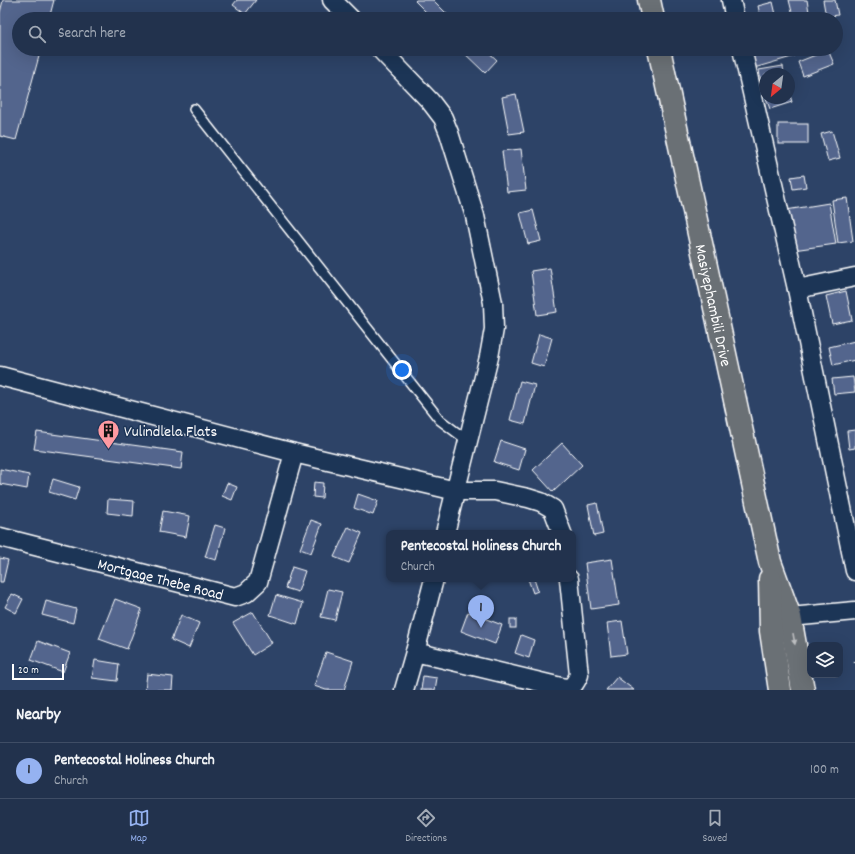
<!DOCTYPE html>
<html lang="en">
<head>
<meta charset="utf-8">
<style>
  body { margin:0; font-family:Dekko,sans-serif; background:#2e3e57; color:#f1f3f6 }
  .controls { position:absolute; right:12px; bottom:12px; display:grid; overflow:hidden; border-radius:8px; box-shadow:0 4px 16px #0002 }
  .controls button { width:36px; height:36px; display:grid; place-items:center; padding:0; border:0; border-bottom:1px solid #3f4d65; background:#22324d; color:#f1f3f6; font:20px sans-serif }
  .compass { position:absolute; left:759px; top:68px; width:36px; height:36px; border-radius:50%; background:#22324d; box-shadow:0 4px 16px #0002; rotate:209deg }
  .scale { position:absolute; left:12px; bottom:10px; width:52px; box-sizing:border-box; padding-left:4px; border:2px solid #fff; border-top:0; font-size:11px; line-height:14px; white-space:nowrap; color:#fff; -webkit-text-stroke:3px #1d3557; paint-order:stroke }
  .you { position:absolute; left:402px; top:370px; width:14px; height:14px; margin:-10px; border:3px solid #fff; border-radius:50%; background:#1a73e8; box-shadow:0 0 0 6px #1a73e833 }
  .badge { display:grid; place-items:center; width:26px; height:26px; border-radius:50%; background:#95b2f1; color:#111; font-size:13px; font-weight:700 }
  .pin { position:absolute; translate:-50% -33px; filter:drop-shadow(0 1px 2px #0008) }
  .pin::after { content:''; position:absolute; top:21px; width:14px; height:12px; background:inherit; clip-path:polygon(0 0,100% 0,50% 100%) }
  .popup { position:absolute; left:386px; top:530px; width:190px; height:52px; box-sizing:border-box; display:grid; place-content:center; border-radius:8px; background:#22324d; filter:drop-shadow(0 1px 3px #0005); font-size:13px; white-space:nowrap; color:#a2aab6 }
  .popup b { font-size:15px; color:#f1f3f6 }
  .popup::after { content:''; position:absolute; left:50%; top:100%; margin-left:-8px; border:8px solid transparent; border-top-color:#22324d }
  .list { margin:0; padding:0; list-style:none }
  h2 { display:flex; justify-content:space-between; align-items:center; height:52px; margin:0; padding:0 16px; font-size:17px }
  h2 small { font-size:13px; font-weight:400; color:#a2aab6 }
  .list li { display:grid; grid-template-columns:26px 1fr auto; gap:12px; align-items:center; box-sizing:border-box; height:56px; padding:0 16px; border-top:1px solid #3f4d65 }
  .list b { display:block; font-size:15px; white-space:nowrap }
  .list p { margin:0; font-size:13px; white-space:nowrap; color:#a2aab6 }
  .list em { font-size:13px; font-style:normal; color:#a2aab6 }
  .icon { flex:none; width:22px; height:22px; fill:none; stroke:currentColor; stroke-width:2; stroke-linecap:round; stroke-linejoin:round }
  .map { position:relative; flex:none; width:855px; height:690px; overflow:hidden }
  .search { position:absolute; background:#22324d; box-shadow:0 4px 16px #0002; left:12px; right:12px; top:12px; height:44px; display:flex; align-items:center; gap:10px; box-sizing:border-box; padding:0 14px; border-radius:22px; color:#a2aab6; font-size:15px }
  .sheet { height:108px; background:#22324d }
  nav { display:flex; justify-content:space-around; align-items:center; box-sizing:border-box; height:56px; border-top:1px solid #3f4d65; background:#22324d; font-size:11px; color:#a2aab6 }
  nav a { display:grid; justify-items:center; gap:2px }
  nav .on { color:#95b2f1 }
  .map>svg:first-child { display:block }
  .building { fill:#53658d; stroke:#fff }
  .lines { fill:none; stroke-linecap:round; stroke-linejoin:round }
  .service-casing { stroke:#fff; stroke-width:12 }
  .minor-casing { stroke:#fff; stroke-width:21 }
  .primary-casing { stroke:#fff; stroke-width:25 }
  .path { stroke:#fff; stroke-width:2.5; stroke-dasharray:1 3; stroke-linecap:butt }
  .service { stroke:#1d3557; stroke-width:9 }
  .minor { stroke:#1d3557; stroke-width:18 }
  .primary { stroke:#6b6f74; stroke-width:22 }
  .oneway { fill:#bcbec0 }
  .labels { text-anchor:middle; stroke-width:3; stroke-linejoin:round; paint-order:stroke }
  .street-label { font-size:16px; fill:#fff; stroke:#1d3557 }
  .poi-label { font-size:16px; fill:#fff; stroke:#1d3557; text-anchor:start }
</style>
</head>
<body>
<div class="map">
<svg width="855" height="690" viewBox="0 0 855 690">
  <rect width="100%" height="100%" fill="#2d4367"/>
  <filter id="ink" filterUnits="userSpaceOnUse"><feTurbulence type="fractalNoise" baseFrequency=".025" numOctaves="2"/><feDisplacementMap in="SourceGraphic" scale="8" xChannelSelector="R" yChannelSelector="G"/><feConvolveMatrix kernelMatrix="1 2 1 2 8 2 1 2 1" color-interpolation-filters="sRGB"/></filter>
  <g filter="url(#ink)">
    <g class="building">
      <polygon points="3,0 54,0 49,19 19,19 19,49 41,49 16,140 0,136 0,13"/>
      <polygon points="237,0 256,0 245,14 233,5"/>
      <polygon points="416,0 433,0 451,18 433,19 415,1"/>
      <polygon points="789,0 807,0 809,12 793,16"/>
      <polygon points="823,0 835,0 838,15 826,17"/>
      <polygon points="773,2 777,19 761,19 758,6"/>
      <polygon points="460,49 485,49 497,60 485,73"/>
      <polygon points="749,49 793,49 795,56 754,68"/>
      <polygon points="828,50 834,64 803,76 798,62"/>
      <polygon points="783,66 784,74 765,74 765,82 761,83 759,70"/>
      <polygon points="789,92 792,102 770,109 766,98 789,98"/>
      <polygon points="516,94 524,132 509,134 502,97"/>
      <rect x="778" y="124" width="30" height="20"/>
      <polygon points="832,131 840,158 828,161 821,134"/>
      <polygon points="521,149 526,190 507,192 502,151"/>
      <polygon points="804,175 806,187 793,189 791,177"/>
      <polygon points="847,198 853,241 838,243 832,200"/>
      <polygon points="829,203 836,244 793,250 786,210"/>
      <polygon points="533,210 541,241 528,244 520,213"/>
      <polygon points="550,268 557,312 537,315 531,271"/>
      <polygon points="846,291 852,320 832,324 826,296"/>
      <polygon points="539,334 552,338 544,367 531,363"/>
      <polygon points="855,341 855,360 833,365 829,347"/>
      <polygon points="853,377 855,392 834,394 832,379"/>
      <polygon points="520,381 535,385 525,424 510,420"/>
      <polygon points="855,430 855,448 849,449 847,431"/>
      <polygon points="37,432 183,452 181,469 34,449"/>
      <polygon points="501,441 525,449 519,470 494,462"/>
      <polygon points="562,443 582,465 553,492 533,470"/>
      <polygon points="0,469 29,475 27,489 0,484"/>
      <polygon points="53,479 79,487 75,500 49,492"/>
      <polygon points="314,482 323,483 322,498 313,497"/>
      <polygon points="227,483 237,487 232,500 222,496"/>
      <polygon points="358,494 378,501 373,515 354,508"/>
      <polygon points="108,499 134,501 133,516 107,513"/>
      <polygon points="597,503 603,534 594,536 588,505"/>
      <polygon points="163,511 190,516 186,537 159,532"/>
      <polygon points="311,520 322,524 311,553 300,549"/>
      <polygon points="215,525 225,528 216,560 205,557"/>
      <polygon points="348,527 362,533 349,563 334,557"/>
      <polygon points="0,558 8,560 3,582 0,582"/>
      <polygon points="612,559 619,605 591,609 585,563"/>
      <polygon points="292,567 305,571 298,592 285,588"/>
      <polygon points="528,579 534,579 538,591 533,593"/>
      <polygon points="328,589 342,592 335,620 321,617"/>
      <polygon points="12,594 23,599 16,613 5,607"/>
      <polygon points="276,595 303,603 297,624 270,615"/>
      <polygon points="115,599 142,609 127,649 99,639"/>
      <polygon points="46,601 76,609 73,623 42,615"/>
      <polygon points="253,612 272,643 253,655 233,623"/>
      <polygon points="468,612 502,625 495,644 461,631"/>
      <polygon points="181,615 199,623 189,648 171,640"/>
      <rect x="510" y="619" width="6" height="9"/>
      <polygon points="622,621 627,654 611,656 607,623"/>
      <polygon points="521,635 534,640 529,658 515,653"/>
      <polygon points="38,641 70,653 63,672 31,660"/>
      <polygon points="326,652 353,661 344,690 326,690 314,686"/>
      <polygon points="95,660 119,664 117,681 92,678"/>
      <polygon points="147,674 173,677 172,690 145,690"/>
      <polygon points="423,676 437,678 435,690 421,690"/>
      <polygon points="617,677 634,690 606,690"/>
    </g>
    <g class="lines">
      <defs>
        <polyline id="service" points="194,109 440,420 468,441"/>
        <g id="minor">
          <polyline points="332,0 351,19"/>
          <polyline points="731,0 735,19"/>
          <polyline points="380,49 430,101 443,118 449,133 475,216 493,303 494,329 489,357 445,533"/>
          <polyline points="742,49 797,289 855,571"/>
          <polyline points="797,289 855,277"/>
          <polyline points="0,376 294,453 456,491 495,491 528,498 541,502 553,509 562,533"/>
          <path id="s1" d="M 0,537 L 235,597 L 246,593 L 258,582 L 294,453"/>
          <polyline points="790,617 855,611"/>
          <path d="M 415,652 L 565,688 C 574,687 575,683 579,675 L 569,579"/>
          <polyline points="404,690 415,652 434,579"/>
        </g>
        <g id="primary">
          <polyline points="649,0 653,19"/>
          <path id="s2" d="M 659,49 L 770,562 L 790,617 L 803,690"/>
          <polyline points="770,579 771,631 780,690"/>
        </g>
      </defs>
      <use href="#service" class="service-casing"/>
      <use href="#minor" class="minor-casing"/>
      <use href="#primary" class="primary-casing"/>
      <polyline class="path" points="855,662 855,664"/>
      <use href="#service" class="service"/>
      <use href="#minor" class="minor"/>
      <use href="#primary" class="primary"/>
    </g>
    <defs><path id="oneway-solid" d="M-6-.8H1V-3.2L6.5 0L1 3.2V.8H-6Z"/></defs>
    <use class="oneway" href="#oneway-solid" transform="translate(794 639) rotate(80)"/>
  </g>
  <defs>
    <symbol id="building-pin" viewBox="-11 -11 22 30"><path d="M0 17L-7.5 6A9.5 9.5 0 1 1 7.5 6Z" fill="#ff9aa2" stroke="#1d3557"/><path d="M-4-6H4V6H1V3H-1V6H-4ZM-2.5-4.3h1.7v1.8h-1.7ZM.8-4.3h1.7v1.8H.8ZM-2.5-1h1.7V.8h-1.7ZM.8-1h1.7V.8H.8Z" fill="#111"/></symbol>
  </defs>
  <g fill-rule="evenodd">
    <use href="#building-pin" x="96" y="418" width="25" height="34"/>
  </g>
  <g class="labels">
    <g class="street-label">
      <text dy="6" stroke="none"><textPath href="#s2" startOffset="262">Masiyephambili Drive</textPath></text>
      <text dy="6" stroke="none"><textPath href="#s1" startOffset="166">Mortgage Thebe Road</textPath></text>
    </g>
    <g class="poi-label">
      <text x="124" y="436">Vulindlela Flats</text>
    </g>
  </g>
</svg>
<div class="controls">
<button><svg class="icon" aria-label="layers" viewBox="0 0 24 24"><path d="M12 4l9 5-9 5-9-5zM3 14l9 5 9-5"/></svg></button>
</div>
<svg class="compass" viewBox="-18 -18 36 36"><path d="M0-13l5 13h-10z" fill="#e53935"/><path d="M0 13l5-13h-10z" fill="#a2aab6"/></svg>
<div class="scale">20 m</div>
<div class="you"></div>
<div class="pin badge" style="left:481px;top:628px">1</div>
<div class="popup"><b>Pentecostal Holiness Church</b>Church</div>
<div class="search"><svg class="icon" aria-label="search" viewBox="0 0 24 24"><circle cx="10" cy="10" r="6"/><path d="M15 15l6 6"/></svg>Search here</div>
</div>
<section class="sheet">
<h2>Nearby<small></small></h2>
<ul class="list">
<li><span class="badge">1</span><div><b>Pentecostal Holiness Church</b><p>Church</p></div><em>100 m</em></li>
</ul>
</section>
<nav>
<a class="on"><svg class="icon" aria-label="map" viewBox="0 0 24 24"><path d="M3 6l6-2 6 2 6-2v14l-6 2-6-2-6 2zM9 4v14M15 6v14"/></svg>Map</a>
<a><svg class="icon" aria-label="directions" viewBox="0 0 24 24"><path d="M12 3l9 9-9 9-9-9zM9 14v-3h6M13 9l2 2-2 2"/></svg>Directions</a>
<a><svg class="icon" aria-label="saved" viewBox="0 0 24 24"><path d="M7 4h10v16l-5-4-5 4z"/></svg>Saved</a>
</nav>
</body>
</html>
